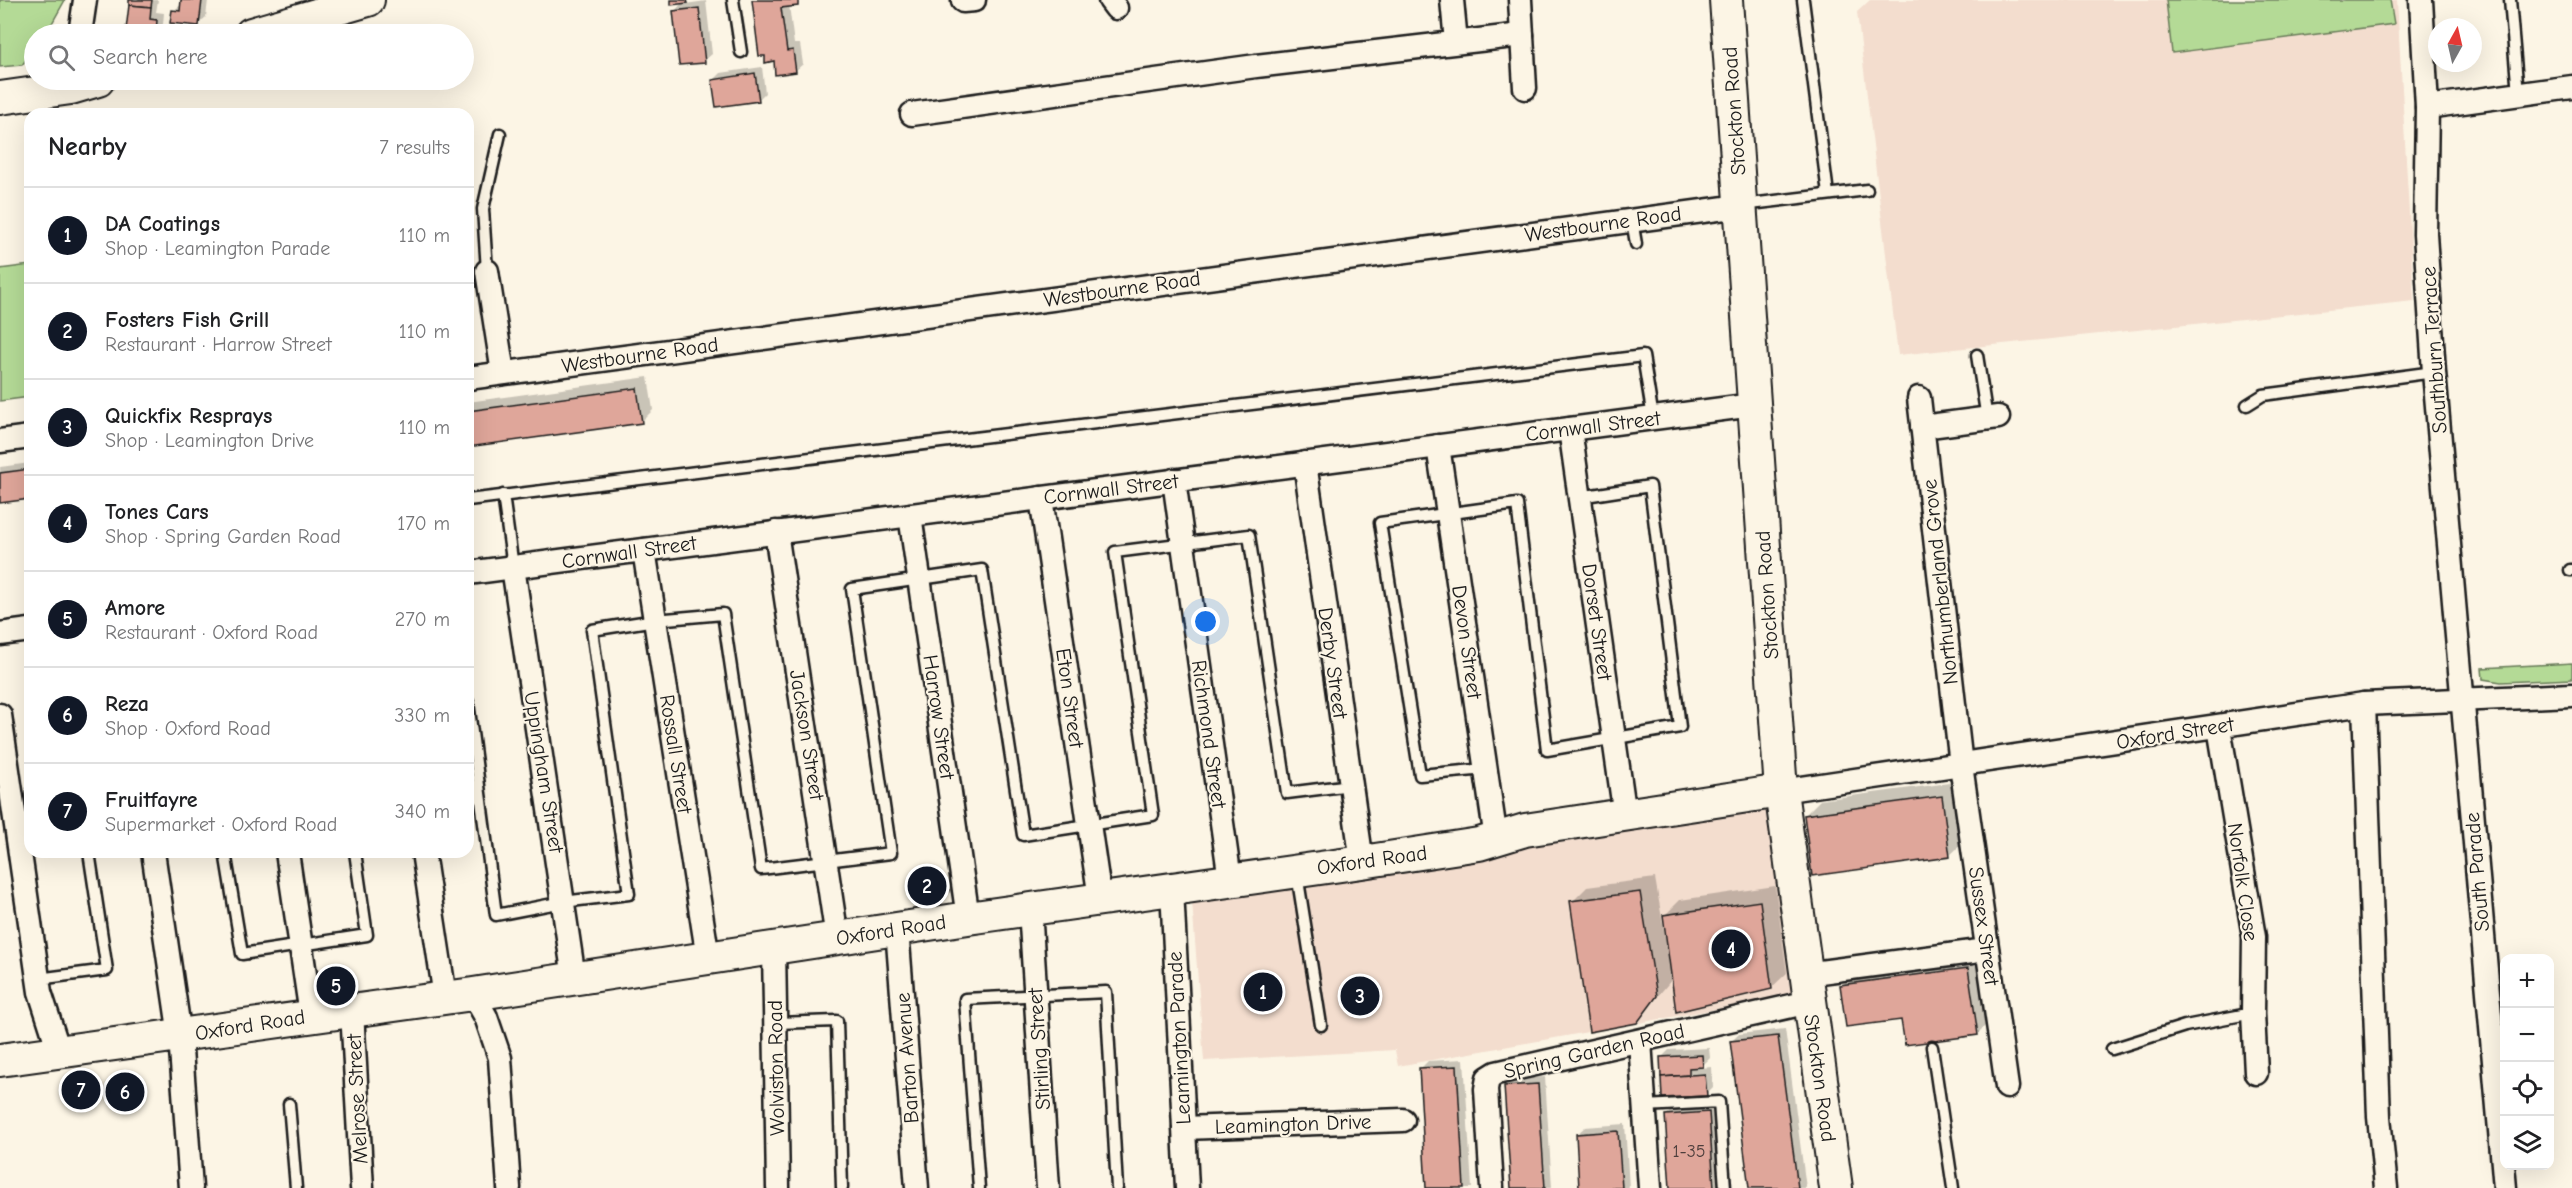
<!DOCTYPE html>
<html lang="en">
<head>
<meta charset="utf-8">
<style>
  body { margin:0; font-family:"Comic Neue",sans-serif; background:#f6f6f6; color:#202124 }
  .controls { position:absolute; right:18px; bottom:18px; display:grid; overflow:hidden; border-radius:12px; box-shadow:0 6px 24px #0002 }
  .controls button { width:54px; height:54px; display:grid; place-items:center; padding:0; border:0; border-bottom:2px solid #e0e0e0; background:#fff; color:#202124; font:30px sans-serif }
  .compass { position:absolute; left:2428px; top:18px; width:54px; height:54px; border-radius:50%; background:#fff; box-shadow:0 6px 24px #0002; rotate:8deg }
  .you { position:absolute; left:1206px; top:622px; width:21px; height:21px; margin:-15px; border:4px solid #fff; border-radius:50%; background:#1a73e8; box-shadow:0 0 0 9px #1a73e833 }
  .badge { display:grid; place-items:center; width:39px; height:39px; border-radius:50%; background:#111827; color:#fff; font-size:20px; font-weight:700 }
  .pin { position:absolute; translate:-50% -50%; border:3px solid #fff; box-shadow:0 2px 6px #0006 }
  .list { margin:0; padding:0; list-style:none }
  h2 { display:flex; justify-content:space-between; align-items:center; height:78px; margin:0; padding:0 24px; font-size:26px }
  h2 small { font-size:20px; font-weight:400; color:#757577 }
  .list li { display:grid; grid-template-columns:39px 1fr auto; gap:18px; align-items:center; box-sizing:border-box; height:96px; padding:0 24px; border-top:2px solid #e0e0e0 }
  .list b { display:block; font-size:22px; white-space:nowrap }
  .list p { margin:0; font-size:20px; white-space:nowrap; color:#757577 }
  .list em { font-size:20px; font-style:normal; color:#757577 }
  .icon { flex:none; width:33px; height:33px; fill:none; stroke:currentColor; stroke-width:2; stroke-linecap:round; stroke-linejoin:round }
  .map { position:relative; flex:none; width:2572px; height:1188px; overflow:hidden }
  .search { position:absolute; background:#fff; box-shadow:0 6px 24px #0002; left:24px; top:24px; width:450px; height:66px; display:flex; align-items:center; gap:15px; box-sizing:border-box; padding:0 21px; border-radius:33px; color:#757577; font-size:22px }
  .panel { position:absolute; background:#fff; box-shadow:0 6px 24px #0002; left:24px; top:108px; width:450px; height:750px; border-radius:18px }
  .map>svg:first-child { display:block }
  .built { fill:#f3ddce }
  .green { fill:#b4da96; stroke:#687b59; stroke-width:1.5 }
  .shadow { fill:#0003 }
  .building { fill:#dfa69a; stroke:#1c1c1c; stroke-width:1.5 }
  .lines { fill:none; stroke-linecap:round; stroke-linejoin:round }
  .lane-casing { stroke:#1c1c1c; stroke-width:15 }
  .street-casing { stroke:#1c1c1c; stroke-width:27 }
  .secondary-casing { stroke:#1c1c1c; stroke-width:36 }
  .lane { stroke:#fcf5e5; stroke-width:10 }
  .street { stroke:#fcf5e5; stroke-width:22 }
  .secondary { stroke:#fcf5e5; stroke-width:32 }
  .labels { text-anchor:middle; stroke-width:4.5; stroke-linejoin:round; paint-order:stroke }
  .number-label { font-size:18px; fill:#4d3e3c }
  .street-label { font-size:21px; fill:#1c1c1c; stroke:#fcf5e5 }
</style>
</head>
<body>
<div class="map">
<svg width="2572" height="1188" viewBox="0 0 2572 1188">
  <rect width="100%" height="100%" fill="#fcf5e5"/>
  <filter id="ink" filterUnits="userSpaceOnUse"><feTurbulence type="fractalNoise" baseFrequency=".0167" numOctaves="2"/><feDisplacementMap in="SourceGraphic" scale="12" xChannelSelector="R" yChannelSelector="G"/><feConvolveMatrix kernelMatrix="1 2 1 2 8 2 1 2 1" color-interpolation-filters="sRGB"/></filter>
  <g filter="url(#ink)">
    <g class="built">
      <polygon points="1870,0 2397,0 2414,301 1898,355 1857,12"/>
      <polygon points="1777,805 1800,994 1398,1066 1395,1050 1204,1061 1192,901"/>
    </g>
    <g class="green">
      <polygon points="0,0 65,0 46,34 34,34 34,49 22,65 0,67"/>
      <polygon points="2166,0 2390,0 2394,24 2172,53"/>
      <polygon points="30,265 30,397 0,401 0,269"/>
      <polygon points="2572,663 2572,679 2501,682 2483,679 2482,668"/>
    </g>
    <g class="shadow">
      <polygon points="131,0 158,0 156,12 164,13 163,24 155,32"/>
      <polygon points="183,0 208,0 206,17 198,24 173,11 182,4"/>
      <polygon points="672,0 689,0 685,4 706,1 712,54 704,61 674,12 683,2"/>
      <polygon points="753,0 802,0 798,4 789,5 794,44 800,44 803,64 795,71 775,60"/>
      <polygon points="762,67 765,93 758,100 714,80 721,73"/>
      <polygon points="468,307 470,327 468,330"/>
      <polygon points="648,377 653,410 641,422 468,445 468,402"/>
      <polygon points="30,463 30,497 0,502 0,467"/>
      <polygon points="1957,782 1965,841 1949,856 1805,815 1820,800"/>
      <polygon points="1655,878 1665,936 1668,935 1665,915 1680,900 1775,886 1787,973 1771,988 1673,978 1636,1022 1572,902 1587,887"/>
      <polygon points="1983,954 1992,1019 1977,1034 1903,1018 1842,986 1857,970"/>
      <polygon points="1785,1029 1806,1188 1750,1188 1732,1041 1739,1034"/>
      <polygon points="1709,1048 1710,1058 1700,1068 1712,1067 1713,1087 1706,1094 1664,1096 1662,1057 1669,1050"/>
      <polygon points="1464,1059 1472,1188 1427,1188 1420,1069 1428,1061"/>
      <polygon points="1545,1077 1552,1188 1512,1188 1505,1087 1513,1079"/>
      <polygon points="1716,1105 1722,1188 1671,1188 1666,1115 1674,1108"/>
      <polygon points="1625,1124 1629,1188 1581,1188 1577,1134 1585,1127"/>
    </g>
    <g class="building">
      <polygon points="129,0 152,0 151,7 129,5"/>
      <polygon points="181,0 202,0 199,26 170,23 172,10 180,11"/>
      <polygon points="671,0 687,0 688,3 671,5"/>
      <polygon points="752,0 798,0 798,6 781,8 787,51 793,50 796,72 775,75 774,61 765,63 765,56 759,56"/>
      <polygon points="129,5 151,7 150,19 157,20 156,33 126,30"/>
      <polygon points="699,8 705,63 679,65 673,11"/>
      <polygon points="755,73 759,101 716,107 712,80"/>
      <polygon points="637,388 642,423 468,447 468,411"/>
      <polygon points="30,469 30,499 0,503 0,473"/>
      <polygon points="1942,796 1950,857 1812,876 1804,815"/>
      <polygon points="1640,892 1657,996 1637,1023 1589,1032 1570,901"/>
      <polygon points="1760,901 1772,989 1676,1012 1663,915"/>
      <polygon points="1968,968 1978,1035 1905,1045 1901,1020 1846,1027 1840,985"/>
      <polygon points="1778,1036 1798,1188 1749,1188 1730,1041"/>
      <polygon points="1702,1055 1703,1067 1689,1068 1689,1075 1661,1077 1660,1057"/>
      <polygon points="1457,1066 1464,1188 1426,1188 1419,1068"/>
      <polygon points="1705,1074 1707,1096 1662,1098 1661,1077"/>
      <polygon points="1538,1084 1545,1188 1511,1188 1504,1086"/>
      <polygon points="1709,1112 1714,1188 1670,1188 1665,1115"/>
      <polygon points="1618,1131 1622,1188 1579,1188 1576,1134"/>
    </g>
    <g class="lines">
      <defs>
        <g id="lane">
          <polyline points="733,0 741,52"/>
          <polyline points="1803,0 1828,194"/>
          <polyline points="2510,0 2518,94"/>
          <polyline points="1742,205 1867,190"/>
          <polyline points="1632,220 1636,244"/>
          <polyline points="487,271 483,209 500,134"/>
          <polyline points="1977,355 1987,419"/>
          <polyline points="2247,405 2263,395 2434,372"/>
          <polyline points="503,495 513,567"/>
          <polyline points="468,500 1643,356 1653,418"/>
          <polyline points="2570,570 2572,570"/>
          <polyline points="468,702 496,915 563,902 629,894 592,630 655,620 723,614 761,869 891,853 852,589 982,570 1023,835 1153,815 1115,552 1249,535 1287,793 1351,785"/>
          <polyline points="1486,769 1420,775 1380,523 1517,504 1547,750 1680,727 1650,486 1579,497"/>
          <polyline points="225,852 242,954 367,935 355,852"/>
          <polyline points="1297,874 1321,1025"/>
          <polyline points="38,979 107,970 89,852"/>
          <polyline points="776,1023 837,1021 842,1188"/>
          <polyline points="1932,1047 1953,1188"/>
          <polyline points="2112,1049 2185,1026 2253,1013"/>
          <polyline points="289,1104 296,1188"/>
          <polyline points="1645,1106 1719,1102 1725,1188"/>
          <polyline points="979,1188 965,999 1106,992 1117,1188"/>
        </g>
        <g id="street">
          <polyline points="1110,0 1116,8"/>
          <polyline points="1452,0 1456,42"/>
          <polyline points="1520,0 1525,88"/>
          <polyline points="2421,0 2427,107 2425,234 2434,372 2505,1188"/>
          <polyline points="963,1 974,0"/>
          <polyline points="80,34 85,0"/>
          <polyline points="2427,107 2572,87"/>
          <polyline points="912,114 1256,66 1522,35"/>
          <polyline points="487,271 503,373"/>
          <polyline points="468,378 1740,206"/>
          <polyline points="1919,398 1961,765 2007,1087"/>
          <polyline points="1922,427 1998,417"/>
          <polyline points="1570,429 1625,816"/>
          <polyline points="0,441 30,437"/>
          <polyline points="1438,446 1496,839"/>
          <polyline points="1305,463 1362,862"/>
          <polyline points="1174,480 1230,880"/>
          <polyline points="1041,498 1100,899"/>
          <polyline points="910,515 968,918"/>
          <polyline points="776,532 837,938"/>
          <polyline points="644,550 708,958"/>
          <polyline points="513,567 574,978"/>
          <polyline points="468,573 1753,405"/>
          <polyline points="0,634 30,630"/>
          <polyline points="2364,704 2379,1117 2386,1188"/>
          <polyline points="0,715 40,992 59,1051"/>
          <polyline points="2219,727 2254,937 2253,1013 2256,1073"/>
          <polyline points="1781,791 2364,704 2572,695"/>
          <polyline points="153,852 180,1036 191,1188"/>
          <polyline points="287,852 311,1015"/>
          <polyline points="423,852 445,997"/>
          <polyline points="1172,889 1187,1188"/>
          <polyline points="1030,909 1048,1188"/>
          <polyline points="897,929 917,1188"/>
          <polyline points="774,948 778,1188"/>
          <polyline points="1805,974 1987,950"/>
          <polyline points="473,994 486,1017 500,1058 509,1188"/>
          <polyline points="352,1011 362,1188"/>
          <polyline points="1640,1041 1650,1188"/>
          <polyline points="1184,1128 1403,1120"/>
          <polyline points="1492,1188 1486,1089 1488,1078 1496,1073 1809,1002"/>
        </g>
        <g id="secondary">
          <polyline points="1726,0 1781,791 1836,1188"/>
          <polyline points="251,34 368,0"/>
          <polyline points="0,98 71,88 98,80"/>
          <polyline points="0,1060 473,994 968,918 1362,862 1479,844 1525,830 1781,791"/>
        </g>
      </defs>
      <use href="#lane" class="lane-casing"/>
      <use href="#street" class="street-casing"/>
      <use href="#secondary" class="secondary-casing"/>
      <use href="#lane" class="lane"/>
      <use href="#street" class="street"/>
      <use href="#secondary" class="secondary"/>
    </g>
  </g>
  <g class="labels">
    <g class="number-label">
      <text x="1689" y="1157">1-35</text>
    </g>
    <g class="street-label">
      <text transform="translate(1734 111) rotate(-94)" y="7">Stockton Road</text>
      <text transform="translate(1603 224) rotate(-8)" y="7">Westbourne Road</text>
      <text transform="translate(1122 289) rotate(-8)" y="7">Westbourne Road</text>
      <text transform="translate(2434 350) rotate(-94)" y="7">Southburn Terrace</text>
      <text transform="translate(640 355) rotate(-8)" y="7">Westbourne Road</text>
      <text transform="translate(1593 426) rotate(-7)" y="7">Cornwall Street</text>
      <text transform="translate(1111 489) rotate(-7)" y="7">Cornwall Street</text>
      <text transform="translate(629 552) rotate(-8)" y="7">Cornwall Street</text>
      <text transform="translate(1940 582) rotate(-96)" y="7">Northumberland Grove</text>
      <text transform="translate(1767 595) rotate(-94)" y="7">Stockton Road</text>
      <text transform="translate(1597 622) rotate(82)" y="7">Dorset Street</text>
      <text transform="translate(1467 642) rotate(82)" y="7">Devon Street</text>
      <text transform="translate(1333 663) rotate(82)" y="7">Derby Street</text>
      <text transform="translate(1070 698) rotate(82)" y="7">Eton Street</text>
      <text transform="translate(939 717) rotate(82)" y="7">Harrow Street</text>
      <text transform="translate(2175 733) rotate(-9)" y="7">Oxford Street</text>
      <text transform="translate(1209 734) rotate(82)" y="7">Richmond Street</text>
      <text transform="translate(807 735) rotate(81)" y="7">Jackson Street</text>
      <text transform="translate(676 754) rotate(81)" y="7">Rossall Street</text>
      <text transform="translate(544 772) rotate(81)" y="7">Uppingham Street</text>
      <text transform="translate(1372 860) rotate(-8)" y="7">Oxford Road</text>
      <text transform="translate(2477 872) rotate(-95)" y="7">South Parade</text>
      <text transform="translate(2243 882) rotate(82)" y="7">Norfolk Close</text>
      <text transform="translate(1984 926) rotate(82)" y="7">Sussex Street</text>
      <text transform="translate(891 930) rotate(-9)" y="7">Oxford Road</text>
      <text transform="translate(250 1025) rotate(-9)" y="7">Oxford Road</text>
      <text transform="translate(1179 1038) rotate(-93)" y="7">Leamington Parade</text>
      <text transform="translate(1039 1049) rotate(-94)" y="7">Stirling Street</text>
      <text transform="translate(1594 1051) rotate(-13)" y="7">Spring Garden Road</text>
      <text transform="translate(907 1058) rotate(-94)" y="7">Barton Avenue</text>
      <text transform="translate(776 1068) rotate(-91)" y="7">Wolviston Road</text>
      <text transform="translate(1820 1078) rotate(82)" y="7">Stockton Road</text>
      <text transform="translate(357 1099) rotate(-93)" y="7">Melrose Street</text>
      <text transform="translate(1293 1124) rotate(-2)" y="7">Leamington Drive</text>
    </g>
  </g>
</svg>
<div class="controls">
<button>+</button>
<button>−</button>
<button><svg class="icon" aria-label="locate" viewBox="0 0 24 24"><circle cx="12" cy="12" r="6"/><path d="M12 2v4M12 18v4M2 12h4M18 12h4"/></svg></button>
<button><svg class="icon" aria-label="layers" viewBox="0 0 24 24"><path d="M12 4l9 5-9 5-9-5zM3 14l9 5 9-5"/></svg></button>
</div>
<svg class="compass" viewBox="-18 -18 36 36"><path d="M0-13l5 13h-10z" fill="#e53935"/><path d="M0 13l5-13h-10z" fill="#757577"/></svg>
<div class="you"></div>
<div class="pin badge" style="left:1263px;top:992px">1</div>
<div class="pin badge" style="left:927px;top:886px">2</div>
<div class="pin badge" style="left:1360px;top:996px">3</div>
<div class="pin badge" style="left:1731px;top:949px">4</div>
<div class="pin badge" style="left:336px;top:986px">5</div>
<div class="pin badge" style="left:125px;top:1092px">6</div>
<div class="pin badge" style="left:81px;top:1090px">7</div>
<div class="search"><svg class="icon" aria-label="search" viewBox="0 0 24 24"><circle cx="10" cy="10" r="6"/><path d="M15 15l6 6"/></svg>Search here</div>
<section class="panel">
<h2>Nearby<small>7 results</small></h2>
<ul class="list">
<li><span class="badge">1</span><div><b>DA Coatings</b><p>Shop · Leamington Parade</p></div><em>110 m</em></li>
<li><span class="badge">2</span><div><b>Fosters Fish Grill</b><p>Restaurant · Harrow Street</p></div><em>110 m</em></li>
<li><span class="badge">3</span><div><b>Quickfix Resprays</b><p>Shop · Leamington Drive</p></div><em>110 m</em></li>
<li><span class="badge">4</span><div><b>Tones Cars</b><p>Shop · Spring Garden Road</p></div><em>170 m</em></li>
<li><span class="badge">5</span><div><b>Amore</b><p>Restaurant · Oxford Road</p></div><em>270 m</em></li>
<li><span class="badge">6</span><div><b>Reza</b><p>Shop · Oxford Road</p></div><em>330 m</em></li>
<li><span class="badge">7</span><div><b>Fruitfayre</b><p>Supermarket · Oxford Road</p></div><em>340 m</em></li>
</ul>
</section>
</div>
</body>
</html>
